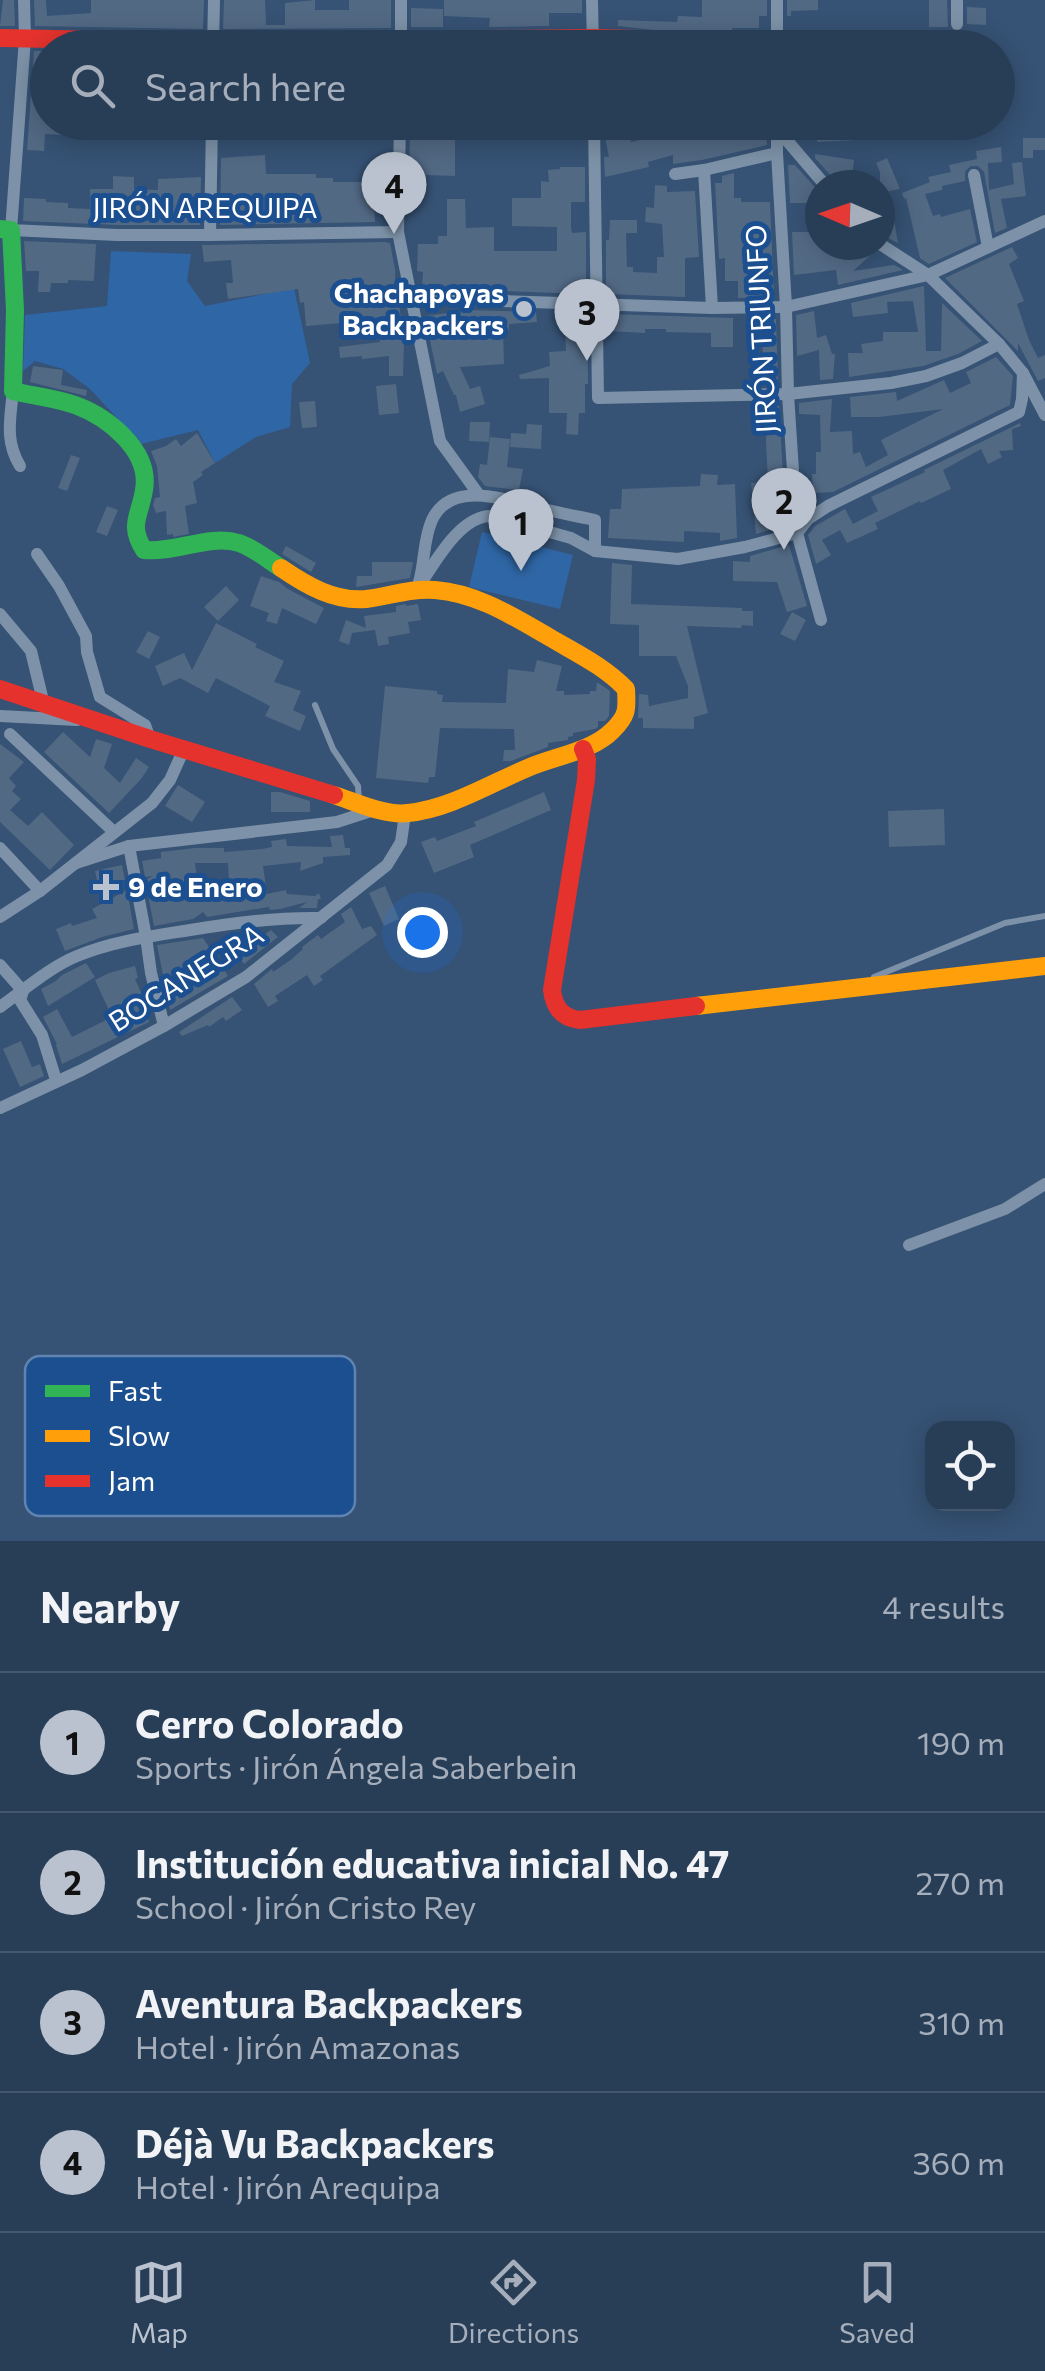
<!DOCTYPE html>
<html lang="en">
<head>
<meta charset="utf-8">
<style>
  body { margin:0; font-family:Commissioner,sans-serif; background:#30455d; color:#f1f3f6 }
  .controls { position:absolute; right:30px; bottom:30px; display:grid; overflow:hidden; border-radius:20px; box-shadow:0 5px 25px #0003 }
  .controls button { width:90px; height:90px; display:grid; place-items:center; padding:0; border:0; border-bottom:2px solid #44576d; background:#283e57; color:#f1f3f6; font:50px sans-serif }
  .compass { position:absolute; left:805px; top:170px; width:90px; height:90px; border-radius:50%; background:#283e57; box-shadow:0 5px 25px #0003; rotate:272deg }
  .you { position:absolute; left:422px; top:932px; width:35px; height:35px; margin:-25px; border:8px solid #fff; border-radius:50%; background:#1a73e8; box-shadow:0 0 0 15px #1a73e833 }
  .badge { display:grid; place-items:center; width:65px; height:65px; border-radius:50%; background:#b9c2ce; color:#111; font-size:32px; font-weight:700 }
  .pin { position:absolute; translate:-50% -82px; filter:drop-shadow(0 2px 5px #0008) }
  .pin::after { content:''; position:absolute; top:52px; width:35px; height:30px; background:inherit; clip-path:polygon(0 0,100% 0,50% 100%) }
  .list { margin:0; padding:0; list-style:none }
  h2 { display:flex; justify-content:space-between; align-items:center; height:130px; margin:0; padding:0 40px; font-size:42px }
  h2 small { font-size:32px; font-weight:400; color:#a5aeba }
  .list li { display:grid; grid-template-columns:65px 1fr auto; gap:30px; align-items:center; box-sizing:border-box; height:140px; padding:0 40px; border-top:2px solid #44576d }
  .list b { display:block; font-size:38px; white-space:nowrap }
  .list p { margin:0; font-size:32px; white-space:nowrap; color:#a5aeba }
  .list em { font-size:32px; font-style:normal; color:#a5aeba }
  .icon { flex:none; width:55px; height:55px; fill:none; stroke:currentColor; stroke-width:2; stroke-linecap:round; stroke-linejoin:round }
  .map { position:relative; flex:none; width:1045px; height:1541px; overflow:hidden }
  .search { position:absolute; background:#283e57; box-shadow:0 5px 25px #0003; left:30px; right:30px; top:30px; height:110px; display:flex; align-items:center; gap:25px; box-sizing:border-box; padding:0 35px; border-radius:55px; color:#a5aeba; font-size:38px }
  .sheet { height:690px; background:#283e57 }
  nav { display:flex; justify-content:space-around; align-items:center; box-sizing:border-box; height:140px; border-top:2px solid #44576d; background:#283e57; font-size:28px; color:#a5aeba }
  nav a { display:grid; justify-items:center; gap:5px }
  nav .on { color:#b9c2ce }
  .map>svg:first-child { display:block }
  .green { fill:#2f66a5 }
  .building { fill:#526984; fill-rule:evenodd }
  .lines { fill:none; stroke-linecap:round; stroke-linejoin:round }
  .lane { stroke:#7d92a8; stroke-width:6 }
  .street { stroke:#7d92a8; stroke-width:12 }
  .fast { stroke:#30b455; stroke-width:18 }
  .slow { stroke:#ff9f0a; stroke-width:18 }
  .jam { stroke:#e5322d; stroke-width:18 }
  .poi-dot { fill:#b9c2ce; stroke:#1b4f8f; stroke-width:4 }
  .labels { text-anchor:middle; stroke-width:10; stroke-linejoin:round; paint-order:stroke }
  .street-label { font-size:28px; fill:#fff; stroke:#1b4f8f }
  .poi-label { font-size:28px; font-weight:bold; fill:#fff; stroke:#1b4f8f; text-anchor:end }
  .key { fill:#1b4f8f; stroke:#5f84b1; stroke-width:2.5 }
  .key-label { font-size:28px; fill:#fff }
</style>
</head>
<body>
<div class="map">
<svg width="1045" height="1541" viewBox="0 0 1045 1541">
  <rect width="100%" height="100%" fill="#365274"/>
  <g class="green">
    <polygon points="111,251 191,254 187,281 205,306 294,288 310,363 292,384 290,427 256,437 215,463 198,430 141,444 90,389 63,369 35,361 23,371 25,315 107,306"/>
    <polygon points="482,532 573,555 560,609 469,587"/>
  </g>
  <g class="building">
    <polygon points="3,0 14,0 15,26 0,26"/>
    <polygon points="34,0 46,0 47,16 91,13 91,0 204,0 203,29 35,26"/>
    <polygon points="224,0 265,0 266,25 285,25 285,3 315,0 315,10 349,10 349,0 391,0 391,28 223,29"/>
    <polygon points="444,0 582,0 582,13 549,13 549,26 489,27 490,18 444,16"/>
    <polygon points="702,0 767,0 767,16 759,16 759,28 732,28 733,33 690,34 618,26 618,20 677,22 678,16 702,17"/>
    <polygon points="787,0 818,0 818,10 791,11 791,16 787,16"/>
    <polygon points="929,0 947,0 948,27 929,27"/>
    <polygon points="967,7 986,8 986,25 967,24"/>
    <polygon points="411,8 443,9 443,27 411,27"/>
    <polygon points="34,51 48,51 48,64 38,63 36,84 48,84 48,122 62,122 62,135 45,134 44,151 27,150"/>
    <rect x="317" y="122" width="73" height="14"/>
    <polygon points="410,122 455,122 455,176 426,175 426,178 409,178"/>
    <polygon points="740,122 756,122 756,124 765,123 767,145 702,160 673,164 673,155 648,162 649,167 605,177 604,157 609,157 604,133 627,127 631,142 670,133 699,133 699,129 714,128 714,138 739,133 738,128 741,127"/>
    <polygon points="829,122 831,124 860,123 857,140 817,142 817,133"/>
    <polygon points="1023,138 1045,138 1045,150 1033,150 1033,158 1023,158"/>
    <polygon points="1001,147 1002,162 988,163 989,190 1014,184 1012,163 1022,162 1026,196 1001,199 1007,228 995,233 984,172 978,166 971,166 965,171 965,181 942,186 942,190 925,194 933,216 940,214 941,217 970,209 977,242 929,264 920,258 906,198 904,199 902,193 930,182 928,177 951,172 949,165 977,159 976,151"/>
    <polygon points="815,154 854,160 851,185 835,185 833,178 815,158"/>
    <polygon points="265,155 266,174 316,174 316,178 333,178 333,182 363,182 363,188 389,188 389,200 374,200 375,222 220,225 221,158"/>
    <polygon points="887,158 900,189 889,191 898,243 880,234 880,219 888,216 880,197 880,172 876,163"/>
    <polygon points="788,165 795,165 820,193 820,203 790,203"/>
    <polygon points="560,167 585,167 585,202 571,202 571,227 572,233 586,232 586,294 422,288 423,272 417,271 418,244 438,244 438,236 447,236 447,199 465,199 466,228 494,227 494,251 557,251 557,227 512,226 512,198 541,198 541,181 549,182 548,170 560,169"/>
    <polygon points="734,173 734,198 741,198 741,202 770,202 774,297 738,298 738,281 725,281 725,258 719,259 715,183 722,183 722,176"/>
    <polygon points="113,176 134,177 134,189 158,190 158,179 201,177 200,225 117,225 23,221 24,198 46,199 46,202 68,203 68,208 90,209 90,189 113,189"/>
    <polygon points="655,185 667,186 667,192 695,191 699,257 685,258 685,297 606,294 606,240 609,240 610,220 637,220 637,233 626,233 627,267 633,267 633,272 657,273 657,257 664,257 662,224 645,222 646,207 654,208"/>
    <polygon points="808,228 820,228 820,245 870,245 874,252 853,271 894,265 903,270 838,285 836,270 794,275 792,232 808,232"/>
    <polygon points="24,241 96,244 94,281 68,280 68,283 51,283 50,292 38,292 39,271 26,271"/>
    <polygon points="384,242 390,243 395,269 396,304 399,304 404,341 403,376 389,376 389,356 362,359 362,356 340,358 339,347 380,342 378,320 306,326 304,302 300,303 298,289 228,299 226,283 233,283 231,260 204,262 202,245"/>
    <polygon points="1012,247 1018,258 1009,264 1024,301 1017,304 1029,340 1038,358 1045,355 1045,378 1038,381 1018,343 1018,351 945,278"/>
    <polygon points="924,286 926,351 941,351 942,303 982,341 958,354 923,366 849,377 848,353 863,353 861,344 883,341 883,332 918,332 913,301 887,302 888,313 853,317 851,303"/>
    <polygon points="469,310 536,312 537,322 509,324 509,330 503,330 504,364 460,367 470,389 480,386 485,404 460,412 456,395 454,395 443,371 437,374 425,316"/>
    <polygon points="814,311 817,338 826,335 832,354 835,354 833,379 820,380 819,350 797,356 796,315"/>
    <polygon points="559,313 587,314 588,384 585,384 585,413 579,413 578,435 566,434 567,413 549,413 549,378 520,379 519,375 550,366 549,352 566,351 565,329 559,329"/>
    <polygon points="607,314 733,318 733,347 711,347 711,333 666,332 666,329 645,329 645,333 607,331"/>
    <polygon points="774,319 776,319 778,384 765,384 762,343 773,344"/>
    <polygon points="996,357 1013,376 1010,405 833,492 813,493 812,474 816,474 816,452 821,452 820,415 799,414 799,403 832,399 830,432 852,431 853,454 860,452 866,467 888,455 881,440 943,409 879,417 851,417 850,397 896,392 897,401 944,380 950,393 971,383 966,372"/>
    <polygon points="33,366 63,370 61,385 87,390 86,396 30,382"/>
    <polygon points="396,384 399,413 379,415 376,386"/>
    <polygon points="315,401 317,427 302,428 299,402"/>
    <polygon points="768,405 779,406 786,525 756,534 751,483 768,482 766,441"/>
    <polygon points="470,422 490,422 489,442 469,441"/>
    <polygon points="1020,423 1021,426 1012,429 1013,450 999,451 1002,457 988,464 981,449 943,470 951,489 921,503 920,501 875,523 878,529 847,543 840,530 822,540 831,555 816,564 808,535 815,526 845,509 853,524 878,511 871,497 925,472 924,470"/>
    <polygon points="527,424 542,425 541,449 510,447 511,433 526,434"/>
    <polygon points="197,433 215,463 201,472 203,475 193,482 197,503 185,506 189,534 173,537 173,534 167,535 166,511 156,513 153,505 155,498 160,497 157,466 151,451 166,446 176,439 181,446"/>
    <polygon points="490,437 510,439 507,467 523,469 519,490 485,486 478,477 480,464 487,465"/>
    <polygon points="71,455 80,458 67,491 58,488"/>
    <polygon points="701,474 718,475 717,485 735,484 737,538 720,541 720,533 684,531 684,542 608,538 610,509 621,509 622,489 700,486"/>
    <polygon points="107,506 118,510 107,536 96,532"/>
    <polygon points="789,545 807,606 787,612 777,582 733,581 733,561 750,562 750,556"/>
    <polygon points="286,546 316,563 311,572 282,554"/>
    <polygon points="372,562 413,562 410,578 356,587 357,576 372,576"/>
    <polygon points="612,563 632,565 631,604 742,608 742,611 753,611 753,626 742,625 741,628 687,626 708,713 694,717 694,729 643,728 643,718 638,718 639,694 648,695 649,706 688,698 688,686 676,656 639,656 639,625 610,624"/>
    <polygon points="261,576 279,582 288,589 324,608 316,624 282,608 277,624 266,621 269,613 250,606"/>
    <polygon points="226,586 239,600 218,621 204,607"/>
    <polygon points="406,604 406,606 418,604 421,620 408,622 410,633 388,637 389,644 378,646 375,630 352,633 349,645 339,641 346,620 366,628 364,616 396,612 396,606"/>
    <polygon points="792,612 806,620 795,641 780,634"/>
    <polygon points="216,623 257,644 255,647 284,661 274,682 301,691 293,710 306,716 300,731 265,716 270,706 216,678 208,693 180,678 163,686 155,666 184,653 192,670"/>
    <polygon points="148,631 160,637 149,659 136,652"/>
    <polygon points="537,660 562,666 556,691 564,691 564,695 590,694 590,691 596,691 597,682 610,691 609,716 605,721 598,721 598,727 595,729 573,733 573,736 568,737 568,740 548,743 548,747 511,761 503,761 504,750 515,750 514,729 440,728 435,777 429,777 428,783 376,778 385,686 437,691 437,694 443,695 442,702 506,703 508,669 534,672"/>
    <polygon points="63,732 90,757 96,739 112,744 104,768 120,783 136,758 149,767 141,779 109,813 44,752"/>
    <polygon points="0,744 24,762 9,778 16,786 12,791 21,799 10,810 28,826 42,812 74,845 50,870 0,822"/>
    <polygon points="178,785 205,802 192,822 165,806"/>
    <polygon points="271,792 280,792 310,801 310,812 271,812"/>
    <polygon points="544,792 551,810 470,845 474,857 434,873 421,842 435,837 437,841 476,826 474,822"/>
    <polygon points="944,809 945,845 889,847 888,811"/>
    <path d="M 343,835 L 345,848 L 350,848 L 350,855 L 323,857 L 323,863 L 300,871 L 301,862 L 263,866 L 267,894 L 286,890 L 287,894 L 315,896 L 319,893 L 321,899 L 318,899 L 317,908 L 299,908 L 307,902 L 280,909 L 270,910 L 269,907 L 207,917 L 203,912 L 193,919 L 154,926 L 145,880 L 153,876 L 145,877 L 142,861 L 161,858 L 161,852 L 195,848 L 224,848 L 224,852 L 262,849 L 272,847 L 271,841 L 286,839 L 287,846 L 332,847 L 330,836 ZM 195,863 L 228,863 L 229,882 L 198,886 Z"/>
    <polygon points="122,865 125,880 98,885 95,871"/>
    <polygon points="385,886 399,919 384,926 369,893"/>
    <polygon points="127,890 134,929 102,937 65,951 56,929 71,923 72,926 97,918 92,909"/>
    <polygon points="351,907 362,929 371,926 377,935 320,976 323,980 314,986 307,975 275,996 278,1001 268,1007 254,984 272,969 273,972 292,959 303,949 302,947 318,935 321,939 345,922 341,914"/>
    <polygon points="271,930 278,937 244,964 237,955"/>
    <polygon points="203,938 228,976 170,1010 157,945"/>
    <polygon points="86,963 95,977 48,1006 41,989 56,981 62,975"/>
    <polygon points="135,966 138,978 135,979 143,997 149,1022 62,1064 56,1045 57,1044 43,1017 57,1009 72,1037 112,1017 95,980 109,973"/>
    <polygon points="232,997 242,1010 226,1021 223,1017 209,1027 208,1025 182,1036 179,1032"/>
    <polygon points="21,1041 32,1067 40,1064 44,1076 20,1087 3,1049"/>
  </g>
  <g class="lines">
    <g class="lane">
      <polyline points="315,705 333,749 358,786 359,801"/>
      <polyline points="874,977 1005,923 1045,916"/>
    </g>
    <g class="street">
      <polyline points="24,0 25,38 11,230 117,235 210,235 398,232"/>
      <polyline points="401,0 401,47"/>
      <polyline points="592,0 593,48"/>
      <polyline points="957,24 957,0"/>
      <polyline points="213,48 214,0"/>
      <polyline points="777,48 777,0"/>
      <polyline points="400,122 398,232 440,441 479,495"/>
      <polyline points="594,122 598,398 788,394 891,383 926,376 962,363 999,344"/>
      <polyline points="777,122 777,153 786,307 788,394 797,533 821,620"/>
      <polyline points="778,130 825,185"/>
      <polyline points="704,170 712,308"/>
      <polyline points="675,174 704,170 777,153"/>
      <polyline points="974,175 988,247"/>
      <polyline points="210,235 212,122"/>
      <polyline points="880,244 928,275 999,344 1023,373 1045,415"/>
      <polyline points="412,298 712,308 786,307 928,275 1045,221"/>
      <path d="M 13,391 C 10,420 5,441 20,466"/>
      <polyline points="37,554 59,586 86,636 87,652 100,697 145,725 150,739"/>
      <path d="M 419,582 C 425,562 423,540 432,520 C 451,479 507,500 540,508 C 558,513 576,516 595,520 L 595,551"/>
      <path d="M 417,589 C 434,565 459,515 492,516 L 571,538 L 595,551 L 678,559 L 745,547 L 797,533 L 808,519 L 828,506 L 1019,412 L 1022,399 L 1023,373"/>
      <polyline points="0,614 31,651 44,705"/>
      <polyline points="0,716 77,720"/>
      <polyline points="10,734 114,832"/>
      <polyline points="129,846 146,937 151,973 164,1026"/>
      <polyline points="0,848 40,891"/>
      <polyline points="76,863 129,846 337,822 377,809"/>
      <polyline points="0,917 40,891 152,803 170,780 184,749"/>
      <polyline points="0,965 23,991 20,1000 42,1035 56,1080"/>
      <path d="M 0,1007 C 24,990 50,967 77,956 C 113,941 153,936 190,930 C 234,923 277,917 321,918"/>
      <polyline points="0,1108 82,1070 164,1026 246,977 387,865 401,842 405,814"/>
      <polyline points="909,1245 1005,1209 1045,1184"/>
    </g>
    <path class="fast" d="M 0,229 L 11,230 L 15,310 L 13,391 C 33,396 55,398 75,405 C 108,417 151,451 144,490 C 140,516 128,525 144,550 C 176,553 209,534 239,543 C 254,548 268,560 281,568"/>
    <g class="slow">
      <path d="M 281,568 C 306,585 334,602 366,599 C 390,596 411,588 435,590 C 477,593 514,617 549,637 C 576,653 604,666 626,689 C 627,709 628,715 613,730 C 593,751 556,756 530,767 C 491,783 450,809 408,813 C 385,816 356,802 334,795"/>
      <polyline points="696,1006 1045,966"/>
    </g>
    <g class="jam">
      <polyline points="0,38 213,42 593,38 637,39 689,46 777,45"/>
      <polyline points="0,689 150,739 334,795"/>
      <path d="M 583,749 L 587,759 L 586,780 L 552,990 C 554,1007 562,1018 580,1020 L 696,1006"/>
    </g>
  </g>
  <g class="poi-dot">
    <circle cx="524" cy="309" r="10"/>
    <path d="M101 872h10v10h10v10h-10v10h-10v-10h-10v-10h10z"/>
  </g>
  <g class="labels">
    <g class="street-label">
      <text x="205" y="218">JIRÓN AREQUIPA</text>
      <text transform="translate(761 329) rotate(-93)" y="10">JIRÓN TRIUNFO</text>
      <text transform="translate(186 978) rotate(-32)" y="10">BOCANEGRA</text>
    </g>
    <g class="poi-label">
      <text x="504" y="303">Chachapoyas<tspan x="504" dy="32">Backpackers</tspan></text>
      <text x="128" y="897" text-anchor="start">9 de Enero</text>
    </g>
  </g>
  <rect x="25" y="1356" width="330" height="160" rx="15" class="key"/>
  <rect x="45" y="1385" width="45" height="12" fill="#30b455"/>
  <rect x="45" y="1430" width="45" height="12" fill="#ff9f0a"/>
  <rect x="45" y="1475" width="45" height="12" fill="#e5322d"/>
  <g class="key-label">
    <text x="108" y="1401">Fast</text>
    <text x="108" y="1446">Slow</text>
    <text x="108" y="1491">Jam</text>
  </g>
</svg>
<div class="controls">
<button><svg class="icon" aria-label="locate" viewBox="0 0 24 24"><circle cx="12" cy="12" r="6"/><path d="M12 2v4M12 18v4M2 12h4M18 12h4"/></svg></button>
</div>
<svg class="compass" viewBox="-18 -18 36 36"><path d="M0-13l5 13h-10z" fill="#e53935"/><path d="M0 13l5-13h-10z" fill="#a5aeba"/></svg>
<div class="you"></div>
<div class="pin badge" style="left:521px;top:571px">1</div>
<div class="pin badge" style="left:784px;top:550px">2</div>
<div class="pin badge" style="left:587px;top:361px">3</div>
<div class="pin badge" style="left:394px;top:234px">4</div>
<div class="search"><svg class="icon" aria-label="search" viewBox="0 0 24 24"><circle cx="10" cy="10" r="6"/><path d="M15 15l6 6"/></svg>Search here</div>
</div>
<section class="sheet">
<h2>Nearby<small>4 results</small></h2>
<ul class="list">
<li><span class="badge">1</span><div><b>Cerro Colorado</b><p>Sports · Jirón Ángela Saberbein</p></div><em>190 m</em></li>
<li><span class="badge">2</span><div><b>Institución educativa inicial No. 47</b><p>School · Jirón Cristo Rey</p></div><em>270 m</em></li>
<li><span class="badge">3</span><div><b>Aventura Backpackers</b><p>Hotel · Jirón Amazonas</p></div><em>310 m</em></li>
<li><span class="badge">4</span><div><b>Déjà Vu Backpackers</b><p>Hotel · Jirón Arequipa</p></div><em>360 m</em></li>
</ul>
</section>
<nav>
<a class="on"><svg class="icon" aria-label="map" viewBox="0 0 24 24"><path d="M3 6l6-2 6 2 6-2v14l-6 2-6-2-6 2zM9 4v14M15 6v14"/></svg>Map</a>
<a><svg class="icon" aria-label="directions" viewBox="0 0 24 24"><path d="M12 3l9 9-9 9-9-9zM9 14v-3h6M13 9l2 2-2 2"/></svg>Directions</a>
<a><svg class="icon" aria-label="saved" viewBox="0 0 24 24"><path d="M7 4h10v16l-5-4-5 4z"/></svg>Saved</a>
</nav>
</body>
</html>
